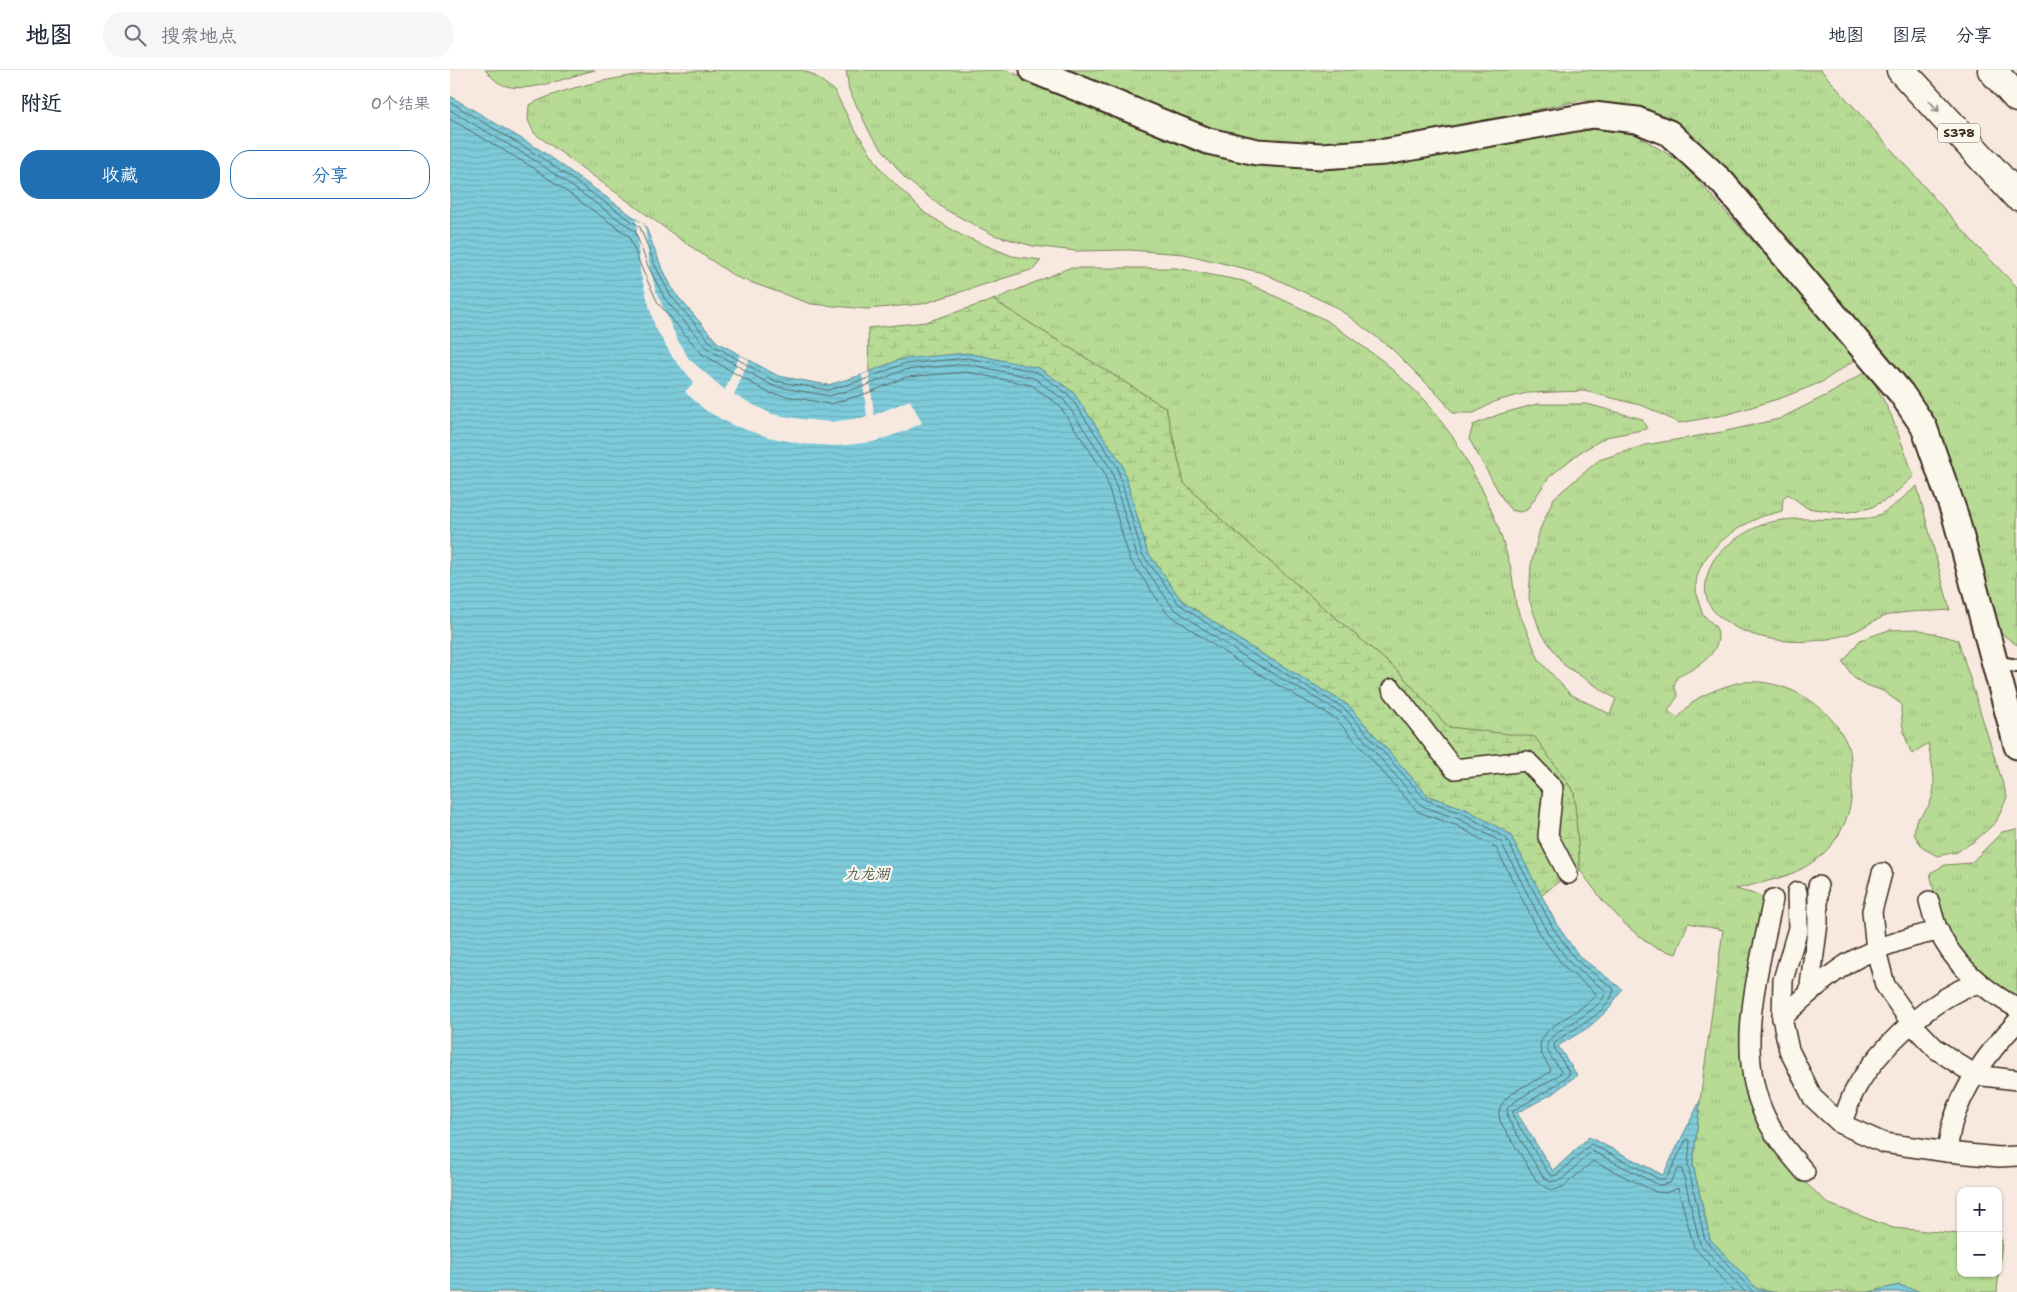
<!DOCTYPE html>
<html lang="zh">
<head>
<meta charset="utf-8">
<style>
  body { margin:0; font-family:"Shantell Sans","LXGW WenKai TC",sans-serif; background:#f6f6f7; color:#1f2937 }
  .controls { position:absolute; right:15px; bottom:15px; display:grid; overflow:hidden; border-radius:10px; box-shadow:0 1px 4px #0004 }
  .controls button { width:45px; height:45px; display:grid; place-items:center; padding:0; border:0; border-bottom:1px solid #e0e1e3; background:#fff; color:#1f2937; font:25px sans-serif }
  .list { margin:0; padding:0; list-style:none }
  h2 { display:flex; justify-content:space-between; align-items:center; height:65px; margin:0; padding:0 20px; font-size:21px }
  h2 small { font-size:16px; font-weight:400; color:#747a83 }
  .actions { display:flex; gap:10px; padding:15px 20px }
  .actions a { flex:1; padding:11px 0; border:1px solid #1f6fb2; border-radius:20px; text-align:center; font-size:18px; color:#1f6fb2 }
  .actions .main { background:#1f6fb2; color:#fff }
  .icon { flex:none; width:28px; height:28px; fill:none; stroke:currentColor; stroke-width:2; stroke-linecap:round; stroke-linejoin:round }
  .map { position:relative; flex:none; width:1567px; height:1222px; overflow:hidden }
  header { display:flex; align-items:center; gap:30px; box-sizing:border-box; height:70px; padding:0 25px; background:#fff; border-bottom:1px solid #e0e1e3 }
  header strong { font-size:24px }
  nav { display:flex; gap:28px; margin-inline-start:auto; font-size:18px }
  .search { width:350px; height:45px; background:#f6f6f7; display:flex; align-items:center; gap:12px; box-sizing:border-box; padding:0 18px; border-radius:20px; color:#747a83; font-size:19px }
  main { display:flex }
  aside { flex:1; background:#fff }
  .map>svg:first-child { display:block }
  .grass { fill:url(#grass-tufts); stroke:#79825a }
  .wetland { fill:url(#wetland-marsh); stroke:#79825a }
  .water { fill:url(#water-rules); stroke:#638b8f }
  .pier { fill:#f8e9e0 }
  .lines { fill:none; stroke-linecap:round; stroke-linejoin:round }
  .shore { stroke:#556a69; stroke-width:1 }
  .service-casing { stroke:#3b2a1e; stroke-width:16 }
  .pedestrian-casing { stroke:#3b2a1e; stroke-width:22 }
  .minor-casing { stroke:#3b2a1e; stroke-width:29 }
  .primary-casing { stroke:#3b2a1e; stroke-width:31 }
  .service { stroke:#fbf7ec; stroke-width:12 }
  .pedestrian { stroke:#fbf7ec; stroke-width:19 }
  .minor { stroke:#fbf7ec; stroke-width:25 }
  .primary { stroke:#fbf7ec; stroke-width:28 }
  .oneway { stroke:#9b9085 }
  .labels { text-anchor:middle; stroke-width:4.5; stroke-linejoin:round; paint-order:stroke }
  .shield { fill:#fbf7ec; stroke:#75685c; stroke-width:1 }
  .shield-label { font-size:12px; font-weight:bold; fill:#3b2a1e }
  .water-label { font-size:15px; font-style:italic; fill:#4f5a56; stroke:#fbf7ec }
</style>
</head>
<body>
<header>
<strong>地图</strong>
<div class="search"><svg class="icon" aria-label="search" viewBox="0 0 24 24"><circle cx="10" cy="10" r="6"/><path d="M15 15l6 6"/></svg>搜索地点</div>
<nav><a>地图</a><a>图层</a><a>分享</a></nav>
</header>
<main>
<aside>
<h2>附近<small>0个结果</small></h2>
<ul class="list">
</ul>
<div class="actions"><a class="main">收藏</a><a>分享</a></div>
</aside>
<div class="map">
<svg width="1567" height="1222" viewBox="0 0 1567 1222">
  <defs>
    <pattern id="grass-tufts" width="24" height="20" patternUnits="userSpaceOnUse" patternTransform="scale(1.25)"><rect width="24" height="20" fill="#b7db95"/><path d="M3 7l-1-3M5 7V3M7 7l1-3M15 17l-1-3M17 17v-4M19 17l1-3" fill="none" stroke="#9ebc80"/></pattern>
    <pattern id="wetland-marsh" width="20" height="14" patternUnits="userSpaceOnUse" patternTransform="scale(1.25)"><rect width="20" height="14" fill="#b7db95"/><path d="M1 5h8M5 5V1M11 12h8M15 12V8" fill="none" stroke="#9ebc80"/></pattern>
    <pattern id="water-rules" width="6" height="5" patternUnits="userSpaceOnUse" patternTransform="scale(1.25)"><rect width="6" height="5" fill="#7dcbda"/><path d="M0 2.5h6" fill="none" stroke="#6daebb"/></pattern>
  </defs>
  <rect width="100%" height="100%" fill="#f8e9e0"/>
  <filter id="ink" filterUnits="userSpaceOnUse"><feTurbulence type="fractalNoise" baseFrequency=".02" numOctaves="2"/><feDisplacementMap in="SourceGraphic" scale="10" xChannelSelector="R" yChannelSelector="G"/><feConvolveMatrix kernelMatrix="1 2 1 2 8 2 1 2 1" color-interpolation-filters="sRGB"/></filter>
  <g filter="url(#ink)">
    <g class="grass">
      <path d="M 35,0 L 145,0 C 119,6 74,27 49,13 C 44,10 39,4 35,0 Z"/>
      <path d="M 265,0 L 351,0 L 362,4 L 384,20 L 402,55 L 433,102 L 475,143 L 511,165 L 562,186 L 591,190 L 584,199 L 472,234 L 417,239 L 361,234 L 286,207 L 237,174 L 84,63 L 78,50 L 79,35 C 112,18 165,7 203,3 C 223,0 244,2 265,0 Z"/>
      <polygon points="396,0 556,0 757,84 827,94 1139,58 1187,65 1232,93 1408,288 1372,312 1334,327 1279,344 1229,353 1194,336 1134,321 1077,323 1046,331 1024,343 1003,343 991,328 941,278 886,237 813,203 734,184 679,180 626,181 583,176 544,165 494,139 455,108 421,65 399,20"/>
      <polygon points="620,0 1371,0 1525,174 1567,217 1567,575 1544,558 1471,334 1242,67 1195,38 1132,30 1025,53 915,72 835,73 770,63"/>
      <path d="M 619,198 L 726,198 L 793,211 L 876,250 L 933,291 L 975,330 L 1005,370 L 1032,419 L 1048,456 L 1061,498 L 1066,535 L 1089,590 L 1120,624 L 1160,644 L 1166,629 L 1114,595 L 1090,561 L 1079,529 L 1081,495 L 1090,459 L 1104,428 L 1149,390 L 1195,375 L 1272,362 L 1329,349 L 1381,323 L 1418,300 L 1441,345 L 1464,406 L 1441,427 L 1420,438 L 1393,443 L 1357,438 L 1338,424 L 1333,428 L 1332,441 C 1323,444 1314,445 1306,449 C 1278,462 1236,493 1248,529 C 1249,534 1251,540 1253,544 C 1258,552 1268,554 1268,565 C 1269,586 1243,600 1227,607 L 1224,616 L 1228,626 L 1218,641 L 1228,648 C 1233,642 1238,636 1244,631 C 1253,624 1282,613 1293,612 C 1338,608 1386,638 1400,682 C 1402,691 1401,703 1402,712 C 1403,743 1390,773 1364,791 C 1342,808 1312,812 1286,819 L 1323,829 L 1293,972 L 1350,1108 L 1379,1134 L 1443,1158 L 1511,1164 L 1511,1203 L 1548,1203 L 1548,1170 L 1552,1170 L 1547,1222 L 1471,1222 L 1449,1215 L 1420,1222 L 1322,1222 L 1307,1219 L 1260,1169 L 1243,1095 L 1250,1031 L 1273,860 L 1238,853 L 1226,884 L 1204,877 L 1179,858 L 1153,831 L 1130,800 L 1124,722 L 1085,668 L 998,657 L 948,601 L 776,454 L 734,413 L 716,338 L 543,230 Z"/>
      <polygon points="1087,334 1137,334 1192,349 1197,359 1156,367 1129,383 1099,407 1077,440 1070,442 1061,440 1055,433 1019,369 1023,355 1050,344"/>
      <path d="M 1467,416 L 1500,540 C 1480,542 1455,540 1436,546 C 1423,550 1411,560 1398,564 C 1359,577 1304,574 1271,548 C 1253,534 1252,516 1261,495 C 1267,480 1293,463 1307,457 C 1337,443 1373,452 1405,449 C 1410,448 1418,449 1424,447 C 1439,441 1454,427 1467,416 Z"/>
      <path d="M 1467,559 L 1508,570 L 1557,727 L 1546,752 L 1526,770 L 1507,782 L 1487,786 L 1473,778 L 1464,764 L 1466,750 C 1493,729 1483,702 1478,673 L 1462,684 C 1454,667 1451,653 1451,634 L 1433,621 L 1414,614 L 1404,608 L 1393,592 L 1410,570 L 1439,560 Z"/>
      <polygon points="1567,759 1567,937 1506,890 1486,829 1480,803 1495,795 1521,793 1552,762"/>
    </g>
    <polygon class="wetland" points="543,230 716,338 734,413 776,454 948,601 998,657 1085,667 1124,722 1130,800 1118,804 1091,826 1060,764 1016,739 978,726 898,635 797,575 731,530 697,481 672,394 623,322 589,298 451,289 419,302 418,258 476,252"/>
    <g class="water">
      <polygon points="0,26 92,81 195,155 209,191 224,222 267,272 328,306 378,315 412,305 451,289 518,283 589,298 623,322 672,394 697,481 731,530 797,575 898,635 978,726 1016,739 1060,764 1107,855 1129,886 1172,919 1159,939 1139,957 1108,976 1127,1005 1102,1024 1067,1043 1103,1101 1139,1067 1213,1105 1250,1031 1243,1095 1260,1169 1307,1219 1322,1222 0,1222"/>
      <polygon points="1449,1215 1471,1222 1420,1222"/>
    </g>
    <polygon class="pier" points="186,149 195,155 200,199 206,221 227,269 239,289 275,320 290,285 299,290 284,325 322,344 351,349 381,352 417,347 412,305 419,302 424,345 460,330 472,353 453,362 423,372 387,376 353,374 318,367 282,355 255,340 235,322 244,312 223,288 205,257 190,202"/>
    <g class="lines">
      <g class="shore">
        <path d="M 0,32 L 89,86 L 190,157 L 204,193 L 220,225 L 263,275 L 325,311 L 378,320 L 413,310 L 453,294 L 518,288 L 587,302 L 619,325 L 667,396 L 692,484 L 728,533 L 795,580 L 895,639 L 976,730 L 1014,744 L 1056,768 L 1103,858 L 1126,890 L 1164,919 C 1158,947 1122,956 1104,974 L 1105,979 L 1119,1002 L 1119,1005 L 1100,1019 L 1063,1041 L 1063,1046 L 1098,1103 L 1102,1106 L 1107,1105 L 1141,1074 L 1209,1109 L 1214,1109 L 1218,1106 L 1236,1070 L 1239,1069 L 1240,1071 L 1238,1096 L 1255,1170 L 1303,1222"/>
        <path d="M 0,40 L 86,91 L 185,161 L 198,196 L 215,229 L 258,279 L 323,316 L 379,326 L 415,316 L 454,300 L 517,294 L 584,308 L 614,330 L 661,399 L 687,486 L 723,538 L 791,585 L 891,643 L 972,736 L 1011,750 L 1051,772 L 1097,862 L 1121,894 L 1156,921 C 1151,945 1097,959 1097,977 C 1098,985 1106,994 1111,1001 L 1110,1004 C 1099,1013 1062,1030 1057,1039 L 1058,1049 L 1093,1107 L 1100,1112 L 1111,1110 L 1142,1081 L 1209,1115 L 1220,1113 L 1228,1099 L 1232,1099 L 1250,1174 L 1295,1222"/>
        <path d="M 0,49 L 82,97 L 179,166 L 192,199 L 208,233 L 252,284 L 319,323 L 380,334 L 418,323 L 456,307 L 517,302 L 581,315 L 609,335 L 654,402 L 680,490 L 717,543 L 787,591 L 886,649 L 968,742 L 1008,756 L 1046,778 L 1091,866 L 1116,899 L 1146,923 C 1145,928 1140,930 1136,934 C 1123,946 1084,960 1091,982 C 1093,988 1097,994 1101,999 L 1100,1002 C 1083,1015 1039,1025 1051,1053 L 1087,1111 L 1096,1118 L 1104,1120 L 1113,1117 L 1143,1091 L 1206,1122 L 1216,1123 L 1228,1118 L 1244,1177 L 1284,1222"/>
      </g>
      <defs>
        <polyline id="service" points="1544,592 1567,596"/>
        <g id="pedestrian">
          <polyline points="942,619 1004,699 1077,691 1103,718 1098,766 1118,804"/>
          <polyline points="1432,803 1422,841 1426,880 1435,915 1462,954 1486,979 1525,1005 1567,1010"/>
          <polyline points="1347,822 1348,858 1333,910 1332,948 1339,980 1363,1028 1391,1054 1434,1073 1497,1082 1549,1087 1567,1086"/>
          <path d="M 1323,829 C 1310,898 1283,979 1315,1046 C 1325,1068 1340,1084 1355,1102"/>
          <path d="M 1479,831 C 1482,841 1484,851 1488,860 C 1504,895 1534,920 1567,938"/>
          <polyline points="1359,923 1368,853 1368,816"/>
          <path d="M 1332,948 C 1350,931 1368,914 1388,900 C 1413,881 1458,867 1489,861"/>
          <path d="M 1391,1054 C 1396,1043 1399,1032 1404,1022 C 1424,984 1470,940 1508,921 C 1514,917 1522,916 1530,913"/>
          <path d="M 1497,1082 C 1499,1071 1500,1060 1503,1051 C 1515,1014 1540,980 1567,952"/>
        </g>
        <polyline id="minor" points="583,0 758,71 807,82 871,86 935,82 1143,45 1187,50 1219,63 1272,112 1451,323 1474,357 1505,445 1567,676"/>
        <g id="primary">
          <polyline points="1451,0 1567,126"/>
          <polyline points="1542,0 1567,28"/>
        </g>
      </defs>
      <use href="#service" class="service-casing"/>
      <use href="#pedestrian" class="pedestrian-casing"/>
      <use href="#minor" class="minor-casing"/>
      <use href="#primary" class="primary-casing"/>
      <use href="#service" class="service"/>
      <use href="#pedestrian" class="pedestrian"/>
      <use href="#minor" class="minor"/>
      <use href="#primary" class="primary"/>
    </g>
    <defs><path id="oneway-shaft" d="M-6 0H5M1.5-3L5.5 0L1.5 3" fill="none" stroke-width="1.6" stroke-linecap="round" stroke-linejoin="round" transform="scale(1.25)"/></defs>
    <use class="oneway" href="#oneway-shaft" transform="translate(1484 36) rotate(47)"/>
  </g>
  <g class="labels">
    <rect class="shield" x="1488" y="53.5" width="42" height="19" rx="4"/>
    <g class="shield-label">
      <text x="1509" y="67">S378</text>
    </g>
    <g class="water-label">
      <text x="417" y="809">九龙湖</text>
    </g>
  </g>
</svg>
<div class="controls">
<button>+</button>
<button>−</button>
</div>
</div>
</main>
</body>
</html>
